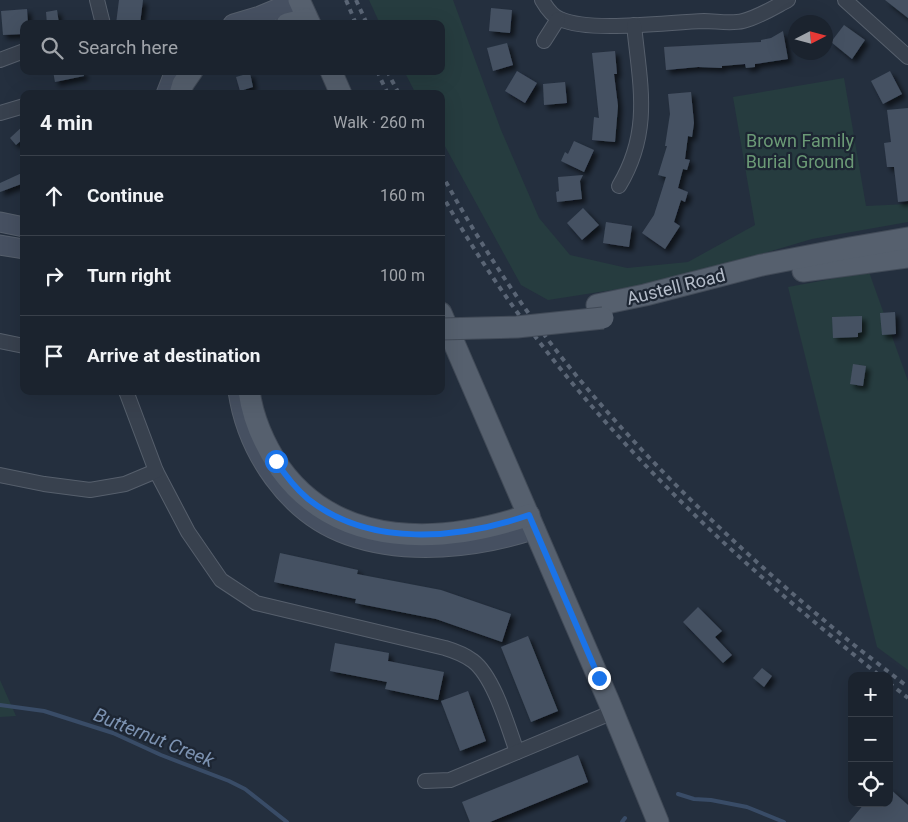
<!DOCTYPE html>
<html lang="en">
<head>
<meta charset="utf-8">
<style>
  body { margin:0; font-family:Roboto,sans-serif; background:#282f3a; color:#f1f3f6 }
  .controls { position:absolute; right:15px; bottom:15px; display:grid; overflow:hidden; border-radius:10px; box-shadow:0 5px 20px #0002 }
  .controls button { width:45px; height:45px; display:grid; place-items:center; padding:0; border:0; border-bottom:1px solid #39404a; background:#1b232e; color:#f1f3f6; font:25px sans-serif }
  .compass { position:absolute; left:788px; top:15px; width:45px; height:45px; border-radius:50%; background:#1b232e; box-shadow:0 5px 20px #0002; rotate:84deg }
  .stop { position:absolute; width:15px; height:15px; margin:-11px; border:4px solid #1a73e8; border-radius:50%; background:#fff }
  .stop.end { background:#1a73e8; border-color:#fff; box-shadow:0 1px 5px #0008 }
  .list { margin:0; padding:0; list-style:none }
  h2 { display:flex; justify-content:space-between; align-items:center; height:65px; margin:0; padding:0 20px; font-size:21px }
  h2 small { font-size:16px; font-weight:400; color:#a0a4aa }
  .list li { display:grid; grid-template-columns:32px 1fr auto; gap:15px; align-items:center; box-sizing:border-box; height:80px; padding:0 20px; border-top:1px solid #39404a }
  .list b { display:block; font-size:19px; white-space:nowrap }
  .list em { font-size:16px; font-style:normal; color:#a0a4aa }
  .icon { flex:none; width:28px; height:28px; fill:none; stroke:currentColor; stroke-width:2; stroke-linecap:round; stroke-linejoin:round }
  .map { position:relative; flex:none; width:908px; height:822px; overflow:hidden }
  .search { position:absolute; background:#1b232e; box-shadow:0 5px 20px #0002; left:20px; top:20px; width:425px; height:55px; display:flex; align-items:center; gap:12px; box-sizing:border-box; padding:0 18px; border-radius:10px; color:#a0a4aa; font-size:19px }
  .panel { position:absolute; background:#1b232e; box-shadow:0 5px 20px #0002; left:20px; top:90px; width:425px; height:305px; border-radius:10px }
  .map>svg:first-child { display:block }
  .green { fill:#263c3f }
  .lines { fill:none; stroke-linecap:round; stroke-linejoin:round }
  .stream { stroke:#394c67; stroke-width:4 }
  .building { fill:#455162; filter:url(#shadow) }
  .street-casing { stroke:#565f6c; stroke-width:16 }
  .secondary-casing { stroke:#565f6c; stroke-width:21 }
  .primary-casing { stroke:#414a57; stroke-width:23 }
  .street { stroke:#38414e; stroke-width:14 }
  .secondary { stroke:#465061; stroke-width:19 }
  .primary { stroke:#56606e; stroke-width:21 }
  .rail { stroke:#5a6575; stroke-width:4; stroke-dasharray:5 5; stroke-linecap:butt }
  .primary-bridge-casing { stroke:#414a57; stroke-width:23; stroke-linecap:butt }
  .primary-bridge { stroke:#56606e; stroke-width:21 }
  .route { stroke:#1a73e8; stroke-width:6 }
  .labels { text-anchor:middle; stroke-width:4.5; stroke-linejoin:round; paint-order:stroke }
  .park-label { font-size:18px; fill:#6b9a76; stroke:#1d2633 }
  .street-label { font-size:18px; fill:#b4bcc9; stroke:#1d2633 }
  .water-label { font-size:19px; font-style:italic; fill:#7c92b1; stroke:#1d2633 }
</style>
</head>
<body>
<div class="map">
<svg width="908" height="822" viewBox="0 0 908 822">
  <defs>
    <filter id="shadow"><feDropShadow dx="4" dy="4" stdDeviation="2.5" flood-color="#0009"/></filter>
  </defs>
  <rect width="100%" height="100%" fill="#242f3e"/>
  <g class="green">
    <polygon points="369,0 453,0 501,130 539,218 570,255 627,268 688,262 755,225 733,97 844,78 866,206 908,204 908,222 812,239 670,281 548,300 521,285 441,139 441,94 416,94 404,71 441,71 441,24 380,24"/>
    <polygon points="869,272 908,381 908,670 877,647 788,287"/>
    <polygon points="0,680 16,716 0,717"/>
  </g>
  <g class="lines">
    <g class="stream">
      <polyline points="0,705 44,711 113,733 161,755 229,781 245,789 287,822"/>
      <polyline points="678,794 694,799 711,800 747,807 784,822"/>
      <polyline points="622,822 625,818"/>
    </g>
  </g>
  <g class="building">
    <polygon points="119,0 143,0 140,24 116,24"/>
    <polygon points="885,0 908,0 908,18"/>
    <polygon points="491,8 512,10 510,33 489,31"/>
    <polygon points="27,9 28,24 24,24 24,34 3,35 1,11"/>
    <polygon points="57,10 59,24 47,24 46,12"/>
    <polygon points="844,25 865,40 852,59 831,42"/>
    <polygon points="783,31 788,59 755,64 755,67 746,68 745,64 722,66 722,68 698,67 666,70 664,47 761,42 761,40 771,38"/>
    <polygon points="507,43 513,65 493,71 487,48"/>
    <polygon points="615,51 617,74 614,74 618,106 615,142 592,140 594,117 599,118 592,53"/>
    <polygon points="53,71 83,71 84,76 55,82"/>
    <polygon points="517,71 537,83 525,103 505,91"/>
    <polygon points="890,71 902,94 883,104 871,81"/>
    <polygon points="250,73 253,87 240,91 236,77"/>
    <polygon points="565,82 567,103 544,105 543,84"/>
    <polygon points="691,92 694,123 692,137 688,136 685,159 690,160 687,170 683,169 678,188 688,192 685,202 681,200 674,222 680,226 665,249 642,233 654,215 666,177 658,175 667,146 665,146 670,114 668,94"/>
    <polygon points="908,108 908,201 898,202 894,167 887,167 884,143 891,142 887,110"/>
    <polygon points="24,125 24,138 16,145 10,138"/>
    <polygon points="574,141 594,150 584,172 561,161 565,152 568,154"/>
    <polygon points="24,172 24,183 0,192 0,183"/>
    <polygon points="583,175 580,181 582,199 557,202 556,192 559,191 558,177"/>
    <polygon points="583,208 599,225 582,240 567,223"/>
    <polygon points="606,222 632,226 629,247 603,243"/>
    <polygon points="895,312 896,334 882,335 880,313"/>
    <polygon points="862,316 862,332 858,333 858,337 833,338 832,317"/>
    <polygon points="853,364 866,366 863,386 850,384"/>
    <polygon points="280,553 358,570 357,574 441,590 511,614 502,642 436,619 355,603 356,599 274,582"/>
    <polygon points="698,607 722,631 715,637 732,655 723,663 683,622"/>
    <polygon points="528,636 558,711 531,722 501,647"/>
    <polygon points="335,643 389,653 388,661 444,672 438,700 385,689 387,682 330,671"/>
    <polygon points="762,668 772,676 764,687 753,678"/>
    <polygon points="468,691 486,741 460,751 441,701"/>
    <polygon points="578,755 588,782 490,822 470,822 462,802"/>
    <polygon points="889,788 908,805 908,822 849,822 865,803 889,803"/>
  </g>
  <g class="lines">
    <defs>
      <g id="street">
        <polyline points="97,0 103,24"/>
        <path d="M 542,0 C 546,7 552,16 560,19 C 591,33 668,22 704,21 C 716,21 731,24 743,21 C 759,17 773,8 788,0"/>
        <polyline points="845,0 908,57"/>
        <polyline points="544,41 558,19"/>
        <polyline points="0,60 24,51"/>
        <polyline points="0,113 24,106"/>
        <path d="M 619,186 C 652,131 640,85 634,25"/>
        <polyline points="0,341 24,346"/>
        <path d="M 156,471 L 188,532 L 221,580 L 256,603 L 445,648 C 455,651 465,655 473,661 C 494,677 508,727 517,752"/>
        <polyline points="0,475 44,484 90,490 125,484 156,471 126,391"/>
        <polyline points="425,781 450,780 613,712"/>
      </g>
      <g id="secondary">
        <polyline points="233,24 260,16 298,0"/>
        <polyline points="166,94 175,71"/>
        <polyline points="0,222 24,227"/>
        <polyline points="0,245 24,249"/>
        <path d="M 238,391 C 247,452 288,514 348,535 C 407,556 478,548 535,529"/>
      </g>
      <g id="primary">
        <polyline points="299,0 310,24"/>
        <polyline points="287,24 307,19"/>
        <polyline points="331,71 341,94"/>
        <polyline points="180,94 183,84 192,71"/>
        <polyline points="803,271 908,257"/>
        <polyline points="597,305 645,295 762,265 850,248 908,238"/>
        <polyline points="441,313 609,702 658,822"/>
        <path d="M 249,391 C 253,420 264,444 280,468 C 339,550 444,544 529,515"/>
      </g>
    </defs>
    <use href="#street" class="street-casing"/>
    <use href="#secondary" class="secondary-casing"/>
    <use href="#primary" class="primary-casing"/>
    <use href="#street" class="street"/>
    <use href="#secondary" class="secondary"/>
    <use href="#primary" class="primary"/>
    <g class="rail">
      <polyline points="346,0 356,24"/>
      <polyline points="356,0 367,24"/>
      <polyline points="377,71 388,94"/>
      <polyline points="387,71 399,94"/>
      <path d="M 441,173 C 482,248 530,321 585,386 C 665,481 758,567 854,645 C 872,659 890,673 908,687"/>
      <path d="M 441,193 C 510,317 601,425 703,523 C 759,577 820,627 880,676"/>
      <polyline points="889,683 908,698"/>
    </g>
    <defs>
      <polyline id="primary-bridge" points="441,329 517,327 603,318"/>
    </defs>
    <use href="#primary-bridge" class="primary-bridge-casing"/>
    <use href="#primary-bridge" class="primary-bridge"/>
  </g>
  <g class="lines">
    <path class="route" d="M 276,461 C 285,475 295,488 308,499 C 370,548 459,539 529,515 L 599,678"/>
  </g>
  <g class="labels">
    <g class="park-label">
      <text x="800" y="147">Brown Family<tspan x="800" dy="21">Burial Ground</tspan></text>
    </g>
    <g class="street-label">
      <text transform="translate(676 287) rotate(-14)" y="6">Austell Road</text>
    </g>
    <g class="water-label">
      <text transform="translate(154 737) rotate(22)" y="7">Butternut Creek</text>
    </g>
  </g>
</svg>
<div class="controls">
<button>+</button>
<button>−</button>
<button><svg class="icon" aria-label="locate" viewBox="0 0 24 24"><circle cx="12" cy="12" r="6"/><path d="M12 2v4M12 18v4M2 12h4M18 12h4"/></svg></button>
</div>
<svg class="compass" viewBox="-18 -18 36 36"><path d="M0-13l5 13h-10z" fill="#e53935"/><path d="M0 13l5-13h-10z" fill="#a0a4aa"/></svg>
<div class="stop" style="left:276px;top:461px"></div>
<div class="stop end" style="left:599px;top:678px"></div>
<div class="search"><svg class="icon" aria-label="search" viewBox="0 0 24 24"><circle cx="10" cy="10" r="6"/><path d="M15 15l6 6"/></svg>Search here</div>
<section class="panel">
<h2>4 min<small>Walk · 260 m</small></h2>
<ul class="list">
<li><svg class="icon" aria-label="ahead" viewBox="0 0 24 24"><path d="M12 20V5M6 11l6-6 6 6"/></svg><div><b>Continue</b></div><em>160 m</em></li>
<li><svg class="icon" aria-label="right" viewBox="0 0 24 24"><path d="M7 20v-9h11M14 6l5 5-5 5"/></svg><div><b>Turn right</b></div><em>100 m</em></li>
<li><svg class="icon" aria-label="arrive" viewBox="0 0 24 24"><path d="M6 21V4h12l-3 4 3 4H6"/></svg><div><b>Arrive at destination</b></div></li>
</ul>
</section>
</div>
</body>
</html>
